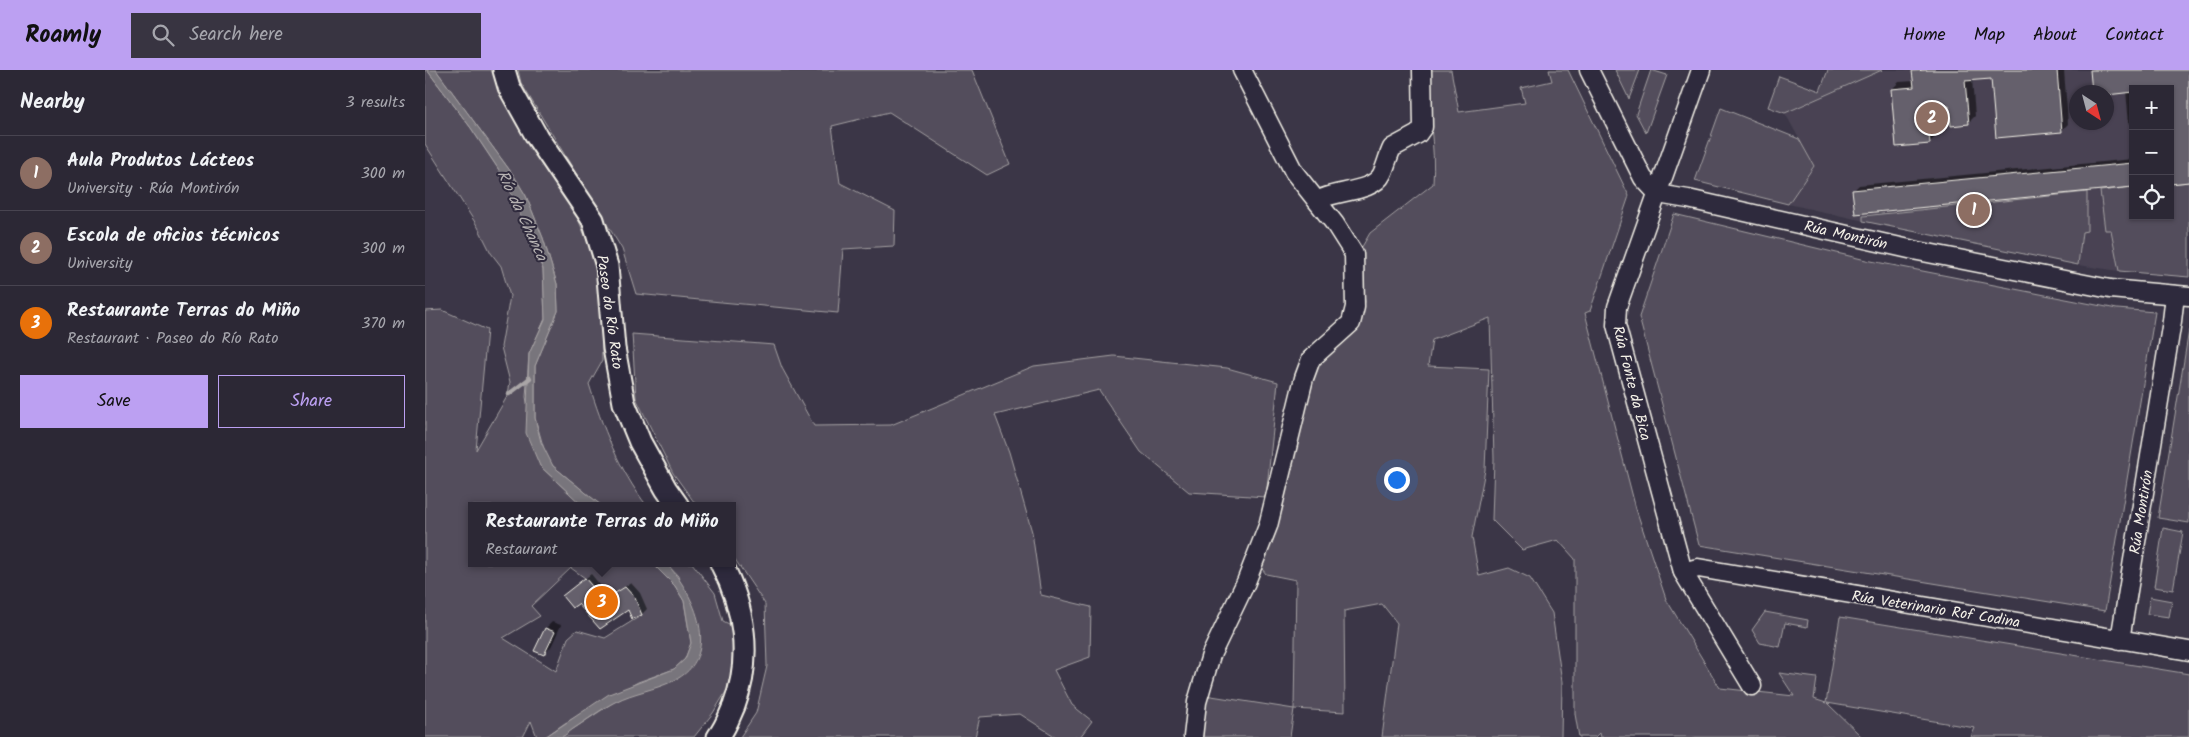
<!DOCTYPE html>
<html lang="en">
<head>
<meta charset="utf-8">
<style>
  body { margin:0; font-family:Kalam,sans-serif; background:#383441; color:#f1f3f6 }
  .controls { position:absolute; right:15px; top:15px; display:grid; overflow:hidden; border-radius:0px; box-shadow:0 1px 4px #0004 }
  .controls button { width:45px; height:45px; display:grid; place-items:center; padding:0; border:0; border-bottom:1px solid #484450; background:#2c2835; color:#f1f3f6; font:25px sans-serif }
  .compass { position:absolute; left:1644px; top:15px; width:45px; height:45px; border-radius:50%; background:#2c2835; box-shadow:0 1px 4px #0004; rotate:144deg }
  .you { position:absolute; left:971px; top:409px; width:18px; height:18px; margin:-12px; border:4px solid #fff; border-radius:50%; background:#1a73e8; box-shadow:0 0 0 8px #1a73e833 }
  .badge { display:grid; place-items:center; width:32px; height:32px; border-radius:50%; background:#bca0f2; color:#fff; font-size:16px; font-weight:700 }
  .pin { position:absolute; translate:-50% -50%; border:2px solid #fff; box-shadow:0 1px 5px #0006 }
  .popup { position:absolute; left:43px; top:432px; width:268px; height:65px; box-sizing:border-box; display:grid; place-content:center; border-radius:0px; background:#2c2835; filter:drop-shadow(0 1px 4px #0005); font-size:16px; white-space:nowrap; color:#a6a6ad }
  .popup b { font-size:19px; color:#f1f3f6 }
  .popup::after { content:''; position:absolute; left:50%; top:100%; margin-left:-10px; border:10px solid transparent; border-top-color:#2c2835 }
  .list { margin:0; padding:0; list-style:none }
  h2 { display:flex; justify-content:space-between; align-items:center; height:65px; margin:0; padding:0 20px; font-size:21px }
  h2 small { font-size:16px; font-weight:400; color:#a6a6ad }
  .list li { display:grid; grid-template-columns:32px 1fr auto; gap:15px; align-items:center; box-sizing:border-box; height:75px; padding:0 20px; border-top:1px solid #484450 }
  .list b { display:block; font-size:19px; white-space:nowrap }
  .list p { margin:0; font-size:16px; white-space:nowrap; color:#a6a6ad }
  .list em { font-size:16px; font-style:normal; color:#a6a6ad }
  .actions { display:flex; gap:10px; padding:15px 20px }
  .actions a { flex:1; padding:11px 0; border:1px solid #bca0f2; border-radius:0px; text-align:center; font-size:18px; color:#bca0f2 }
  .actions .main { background:#bca0f2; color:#111 }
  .icon { flex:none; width:28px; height:28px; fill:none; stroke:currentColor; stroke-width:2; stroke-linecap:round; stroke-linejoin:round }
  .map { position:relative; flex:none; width:1764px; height:667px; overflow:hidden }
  header { display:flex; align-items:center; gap:30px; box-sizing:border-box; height:70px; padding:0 25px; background:#bca0f2; color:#111 }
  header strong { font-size:24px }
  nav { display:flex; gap:28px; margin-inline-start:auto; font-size:18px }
  .search { width:350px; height:45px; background:#383441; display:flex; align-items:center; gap:12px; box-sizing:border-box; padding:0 18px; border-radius:0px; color:#a6a6ad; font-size:19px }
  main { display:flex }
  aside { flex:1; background:#2c2835 }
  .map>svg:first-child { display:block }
  .built { fill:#484352; fill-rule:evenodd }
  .green { fill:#534e5c; stroke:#a4a0a2; fill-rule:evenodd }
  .water { fill:#78747b; stroke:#aaa6a7 }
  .shadow { fill:#0007 }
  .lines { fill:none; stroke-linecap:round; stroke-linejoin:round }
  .stream { stroke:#aaa6a7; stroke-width:4.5 }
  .building { fill:#65616c; stroke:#f4f1e8 }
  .minor-casing { stroke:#f4f1e8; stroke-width:21 }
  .tertiary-casing { stroke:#f4f1e8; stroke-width:25 }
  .minor { stroke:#2f2a3d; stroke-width:18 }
  .tertiary { stroke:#2f2a3d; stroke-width:21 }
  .labels { text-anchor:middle; stroke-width:4; stroke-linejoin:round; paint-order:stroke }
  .street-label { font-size:15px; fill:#f4f1e8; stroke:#2f2a3d }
  .water-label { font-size:16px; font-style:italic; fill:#b6b2b2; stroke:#2f2a3d }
</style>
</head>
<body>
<header>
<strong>Roamly</strong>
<div class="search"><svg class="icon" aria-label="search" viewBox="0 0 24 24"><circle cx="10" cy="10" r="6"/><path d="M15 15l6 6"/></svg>Search here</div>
<nav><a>Home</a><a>Map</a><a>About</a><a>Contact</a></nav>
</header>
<main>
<aside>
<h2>Nearby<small>3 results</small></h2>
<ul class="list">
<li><span class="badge" style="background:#8d6e63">1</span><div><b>Aula Produtos Lácteos</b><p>University · Rúa Montirón</p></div><em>300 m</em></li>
<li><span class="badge" style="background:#8d6e63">2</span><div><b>Escola de oficios técnicos</b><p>University</p></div><em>300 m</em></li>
<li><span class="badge" style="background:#e8710a">3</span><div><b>Restaurante Terras do Miño</b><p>Restaurant · Paseo do Río Rato</p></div><em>370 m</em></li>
</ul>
<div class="actions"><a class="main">Save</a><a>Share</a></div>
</aside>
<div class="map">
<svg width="1764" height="667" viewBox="0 0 1764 667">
  <rect width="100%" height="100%" fill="#3b3647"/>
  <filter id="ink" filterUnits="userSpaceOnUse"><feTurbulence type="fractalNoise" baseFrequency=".02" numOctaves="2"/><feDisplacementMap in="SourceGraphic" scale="10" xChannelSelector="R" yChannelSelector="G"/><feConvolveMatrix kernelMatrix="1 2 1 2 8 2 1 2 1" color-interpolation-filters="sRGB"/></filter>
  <g filter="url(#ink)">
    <path class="built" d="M 1457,0 L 1764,0 L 1764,207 L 1694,201 L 1653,195 L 1484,161 L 1363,134 L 1389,96 L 1360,43 ZM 1708,19 L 1745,19 L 1745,146 L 1708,146 ZM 1652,22 L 1682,22 L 1682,52 L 1652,52 Z"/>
    <g class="green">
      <path d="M 0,0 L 2,0 L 46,58 L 76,103 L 85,120 L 118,200 L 120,249 L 104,284 L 101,327 L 115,396 L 158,436 L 47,436 L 47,493 L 227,493 L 250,516 L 259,531 L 266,573 L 260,589 L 249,599 L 213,612 L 140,653 L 120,667 L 112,667 L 106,651 L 98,667 L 0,667 L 0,241 L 17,240 L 62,260 L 51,380 L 83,325 L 85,312 L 76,277 L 85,226 L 76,196 L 66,183 L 53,157 L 0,74 ZM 146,498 L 160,508 L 179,530 L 200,518 L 210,528 L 217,545 L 180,568 L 152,560 L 143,568 L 131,601 L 78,568 L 115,546 L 106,536 Z"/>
      <path d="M 11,0 L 69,0 L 76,18 L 149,139 L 172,195 L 176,228 L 177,291 L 164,314 C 177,356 194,400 222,436 L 177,436 L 128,396 L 121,386 L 110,348 L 110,296 L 133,241 L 132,214 L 118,168 L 101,126 L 89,106 Z"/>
      <polygon points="93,0 547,0 585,94 562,105 464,42 407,56 415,113 470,141 469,176 418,179 413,243 211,224 197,179 96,13"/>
      <path d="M 1002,0 L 1026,0 L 1034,42 L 1100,33 L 1096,18 L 1127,11 L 1124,0 L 1143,0 L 1204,126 L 1165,241 L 1160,243 L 1211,439 L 1241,529 L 1295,618 L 1369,626 L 1354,603 L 1392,608 L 1389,629 L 1401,633 L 1415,547 L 1764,604 L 1764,667 L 1546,667 L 1550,658 L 1402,633 L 1437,667 L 1175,667 L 1174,663 L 1170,667 L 1154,667 L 1150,644 L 1150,489 L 1133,470 L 1097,480 L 1067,450 L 1069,389 L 1065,248 L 1007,270 L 1003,296 L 1064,299 L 1060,400 L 1047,467 L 1054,506 L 1084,498 L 1105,508 L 1127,543 L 1137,612 L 1136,667 L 957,667 L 972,553 L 957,534 L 919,541 L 920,642 L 869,639 L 865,667 L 773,667 L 780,625 L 869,639 L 871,510 L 841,504 L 834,495 L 886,299 L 930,257 L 940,232 L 934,182 L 945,163 L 1008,114 C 1011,76 1002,38 1002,0 Z"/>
      <polygon points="1190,0 1215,0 1204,29"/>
      <polygon points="1226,0 1242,5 1221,63 1211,44"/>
      <polygon points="1403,0 1457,0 1360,43 1343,37 1354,6 1395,21"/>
      <polygon points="1296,38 1374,69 1389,96 1363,134 1270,111"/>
      <polygon points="1764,112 1764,207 1694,201 1686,160 1680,160 1675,121 1708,117 1708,146 1745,146 1745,114"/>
      <polygon points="1662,122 1662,161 1657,162 1653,195 1438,151 1438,146"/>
      <polygon points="1249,144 1441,190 1692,239 1730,242 1680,541 1274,475 1214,247"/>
      <polygon points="1764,260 1764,453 1733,448"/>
      <polygon points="207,264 349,275 357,298 389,356 466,355 609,296 689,286 802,298 853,312 841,427 764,422 716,382 674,320 570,345 584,382 607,462 616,525 666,537 665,587 629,600 647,635 667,651 655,667 631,667 595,644 555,647 550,667 315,667 331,643 342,596 340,534 307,485 307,436 272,436 248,403 211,328"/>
      <polygon points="1738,458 1758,462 1748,520 1729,517"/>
      <polygon points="241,493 267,493 290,523 298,551 310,557 305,615 288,643 269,667 136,667 189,632 208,623 249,611 274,581 253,506"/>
      <polygon points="1725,527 1747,531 1744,547 1722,544"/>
      <polygon points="1340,542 1383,550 1382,557 1360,553 1355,577 1335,573 1327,560"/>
    </g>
    <g class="water">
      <polygon points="2,0 11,0 89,106 101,126 118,168 132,214 133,241 110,296 110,348 116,372 128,396 177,436 158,436 115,396 101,363 104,284 120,249 118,199 85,120 76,103 46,58"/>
      <path d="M 227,493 L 241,493 C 269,523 299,587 248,611 C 230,620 209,622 190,632 C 176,639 162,650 148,659 C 145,661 140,666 136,667 C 131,667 125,667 120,667 L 184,624 L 249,599 L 260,589 L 266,573 L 259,531 L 250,516 Z"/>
    </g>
    <g class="shadow">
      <polygon points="1490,0 1639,0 1643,54 1637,60 1567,7 1547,9 1550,46 1543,53 1525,35 1509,36 1511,66 1504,73 1467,19 1474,12 1489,11 1488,2"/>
      <polygon points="1666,0 1764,0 1764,111 1745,19 1708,19 1708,53 1704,54 1701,21 1669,22"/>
      <polygon points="1708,89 1708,116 1429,120 1434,115"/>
      <polygon points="166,504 184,526 206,513 215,523 222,539 217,544 208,548 204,538 144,521"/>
      <polygon points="127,552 136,555 126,577 119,584 121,558"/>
    </g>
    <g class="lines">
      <polyline class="stream" points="84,324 105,308"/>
    </g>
    <g class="building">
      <polygon points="1504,0 1632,0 1637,62 1571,68 1566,9 1540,11 1544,54 1526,56 1524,36 1502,38 1505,74 1471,77 1466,19 1489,17 1487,1"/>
      <polygon points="1665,0 1764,0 1764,112 1745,114 1745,19 1708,19 1708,22 1682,25 1682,22 1667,22"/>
      <polygon points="1708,93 1708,117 1430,144 1427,120"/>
      <polygon points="160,508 179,530 200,517 210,528 217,545 207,549 203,540 175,559 153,534 147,538 137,526"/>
      <polygon points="120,558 130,562 119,585 109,581"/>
    </g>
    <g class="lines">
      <defs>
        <g id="minor">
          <polyline points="1164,0 1218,108 1233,124 1263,129 1493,181 1685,219 1764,226"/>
          <polyline points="1276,0 1192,237 1191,255 1258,502 1327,616"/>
          <path d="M 892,131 C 908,120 948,123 957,104 C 961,96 963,86 967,78 L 993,64 L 998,57 L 997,0"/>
          <polyline points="1258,502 1273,498 1764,581"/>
          <polyline points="1695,570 1747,251 1750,225"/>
          <polyline points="768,667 772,632 786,585 821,512 843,456 879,308 886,289 926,253 930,237 929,184 910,154 869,102 817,0"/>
        </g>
        <g id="tertiary">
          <polyline points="79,0 84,17 112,67 168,150 182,196 189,278 199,333 215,372 241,419 253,436"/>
          <path d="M 293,667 C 301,657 304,647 309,636 C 327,588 320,538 296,493"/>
        </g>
      </defs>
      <use href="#minor" class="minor-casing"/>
      <use href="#tertiary" class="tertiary-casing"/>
      <use href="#minor" class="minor"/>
      <use href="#tertiary" class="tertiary"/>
    </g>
  </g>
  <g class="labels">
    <g class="street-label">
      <text transform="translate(1421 165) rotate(13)" y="5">Rúa Montirón</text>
      <text transform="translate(185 242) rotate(82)" y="5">Paseo do Río Rato</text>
      <text transform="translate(1207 313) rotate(76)" y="5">Rúa Fonte da Bica</text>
      <text transform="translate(1716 442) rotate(-81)" y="5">Rúa Montirón</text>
      <text transform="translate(1511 539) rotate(9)" y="5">Rúa Veterinario Rof Codina</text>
    </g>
    <g class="water-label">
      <text transform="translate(98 145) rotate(65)" y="6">Río da Chanca</text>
    </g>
  </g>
</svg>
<div class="controls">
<button>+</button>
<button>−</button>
<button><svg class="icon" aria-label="locate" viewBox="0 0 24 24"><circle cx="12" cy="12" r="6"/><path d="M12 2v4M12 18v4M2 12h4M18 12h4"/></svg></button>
</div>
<svg class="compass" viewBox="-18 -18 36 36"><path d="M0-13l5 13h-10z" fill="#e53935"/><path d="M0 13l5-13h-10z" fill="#a6a6ad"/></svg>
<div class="you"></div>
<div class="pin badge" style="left:1549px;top:140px;background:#8d6e63">1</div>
<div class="pin badge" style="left:1507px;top:48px;background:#8d6e63">2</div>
<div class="pin badge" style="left:177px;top:532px;background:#e8710a">3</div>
<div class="popup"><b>Restaurante Terras do Miño</b>Restaurant</div>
</div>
</main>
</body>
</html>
